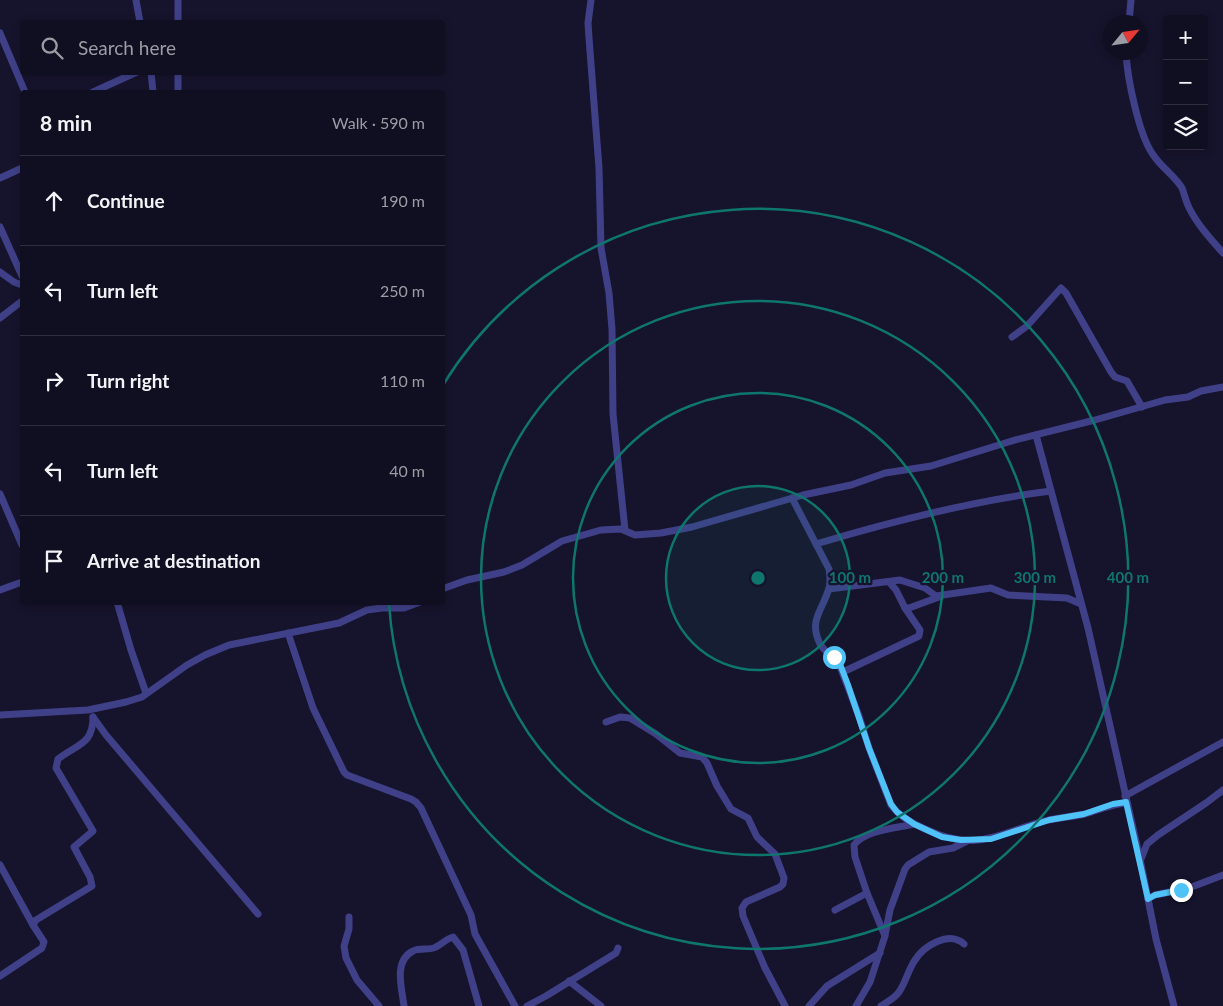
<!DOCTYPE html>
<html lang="en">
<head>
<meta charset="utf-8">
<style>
  body { margin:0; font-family:Lato,sans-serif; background:#1e1c2e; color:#f1f3f6 }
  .controls { position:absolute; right:15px; top:15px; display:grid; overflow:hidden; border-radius:5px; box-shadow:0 2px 8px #0003 }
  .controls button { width:45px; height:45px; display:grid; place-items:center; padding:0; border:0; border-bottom:1px solid #302e3f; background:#100e21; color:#f1f3f6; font:25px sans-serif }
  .compass { position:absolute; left:1103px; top:15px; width:45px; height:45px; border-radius:50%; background:#100e21; box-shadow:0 2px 8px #0003; rotate:61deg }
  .stop { position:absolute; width:15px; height:15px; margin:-11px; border:4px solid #4fc3f7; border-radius:50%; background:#fff }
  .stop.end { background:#4fc3f7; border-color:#fff; box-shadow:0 1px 5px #0008 }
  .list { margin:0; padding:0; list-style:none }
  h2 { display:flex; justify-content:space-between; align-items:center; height:65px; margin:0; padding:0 20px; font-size:21px }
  h2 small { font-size:16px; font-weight:400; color:#9c9ca5 }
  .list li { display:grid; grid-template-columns:32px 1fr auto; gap:15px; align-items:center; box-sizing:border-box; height:90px; padding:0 20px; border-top:1px solid #302e3f }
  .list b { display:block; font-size:19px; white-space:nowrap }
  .list em { font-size:16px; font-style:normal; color:#9c9ca5 }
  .icon { flex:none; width:28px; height:28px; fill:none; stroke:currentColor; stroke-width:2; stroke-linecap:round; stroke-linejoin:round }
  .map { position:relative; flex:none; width:1223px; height:1006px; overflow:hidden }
  .search { position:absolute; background:#100e21; box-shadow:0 2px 8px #0003; left:20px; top:20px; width:425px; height:55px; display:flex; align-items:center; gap:12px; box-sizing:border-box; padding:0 18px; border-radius:5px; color:#9c9ca5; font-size:19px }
  .panel { position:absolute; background:#100e21; box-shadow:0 2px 8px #0003; left:20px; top:90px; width:425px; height:515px; border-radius:5px }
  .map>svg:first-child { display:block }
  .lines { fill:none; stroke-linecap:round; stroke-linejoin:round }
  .street { stroke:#404089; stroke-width:7 }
  .route { stroke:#4fc3f7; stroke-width:6 }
  .ring { fill:none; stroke:#0f766e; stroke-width:2.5 }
  .centre { fill:#0f766e; stroke:#16132c; stroke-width:2.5 }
  .ring-label { font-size:15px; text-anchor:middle; font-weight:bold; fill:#0f766e; stroke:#16132c; stroke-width:4.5; stroke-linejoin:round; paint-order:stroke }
</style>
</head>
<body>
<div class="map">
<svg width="1223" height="1006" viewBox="0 0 1223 1006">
  <rect width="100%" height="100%" fill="#16132c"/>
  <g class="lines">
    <g class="street">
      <polyline points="136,0 140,22"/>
      <polyline points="178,0 178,22"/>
      <polyline points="591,0 588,23 589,38 599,168 601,248 609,293 612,329 613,414 625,530"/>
      <polyline points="1129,22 1131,0"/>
      <polyline points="0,33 25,92"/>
      <path d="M 1126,52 C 1127,77 1139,137 1154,156 C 1162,168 1175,176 1182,188 C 1184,193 1185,198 1187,203 C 1194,221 1210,238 1223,253"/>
      <polyline points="151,72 153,92"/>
      <polyline points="178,72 178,92"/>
      <polyline points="93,92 137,72"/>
      <polyline points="0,178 22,168"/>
      <polyline points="0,227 22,276"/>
      <polyline points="0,272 14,282 22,285"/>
      <polyline points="0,318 22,301"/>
      <polyline points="1012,337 1027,326 1061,288 1066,293 1111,372 1115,377 1127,381 1142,407"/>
      <polyline points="1036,435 1088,628 1140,859 1156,939 1174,1006"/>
      <polyline points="0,494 22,545"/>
      <path d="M 792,498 L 829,569 C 830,576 831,582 829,588 C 823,610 808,620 820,644 C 825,653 835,656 839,664 L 859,716 L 869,748 L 891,805 C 900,817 912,823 925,829 C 974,852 993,836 1040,822 C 1055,818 1070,817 1085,814 C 1099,810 1112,804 1126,803"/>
      <path d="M 816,544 C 893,521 971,501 1051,491"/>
      <polyline points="889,582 896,590 905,608 909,608 939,597"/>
      <polyline points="442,589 467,580 504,572 522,565 562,541 601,530 621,529 635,535 661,533 692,527 803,495 851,485 885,473 931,466 1015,440 1095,420 1165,400 1188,397 1201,391 1223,387"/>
      <polyline points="829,589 900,580 925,588 936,596 991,588 1008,595 1067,598 1081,604"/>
      <polyline points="0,590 22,582"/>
      <polyline points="117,602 131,650 146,693"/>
      <polyline points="288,633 313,708 344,772 347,775 411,799 416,802 421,808 471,915 475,934 515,1006"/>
      <polyline points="843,672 919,636 920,630 905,608"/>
      <polyline points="0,715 88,710 126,702 142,697 187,665 205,655 229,645 339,623 367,610 382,608 404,608 420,602"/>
      <polyline points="93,717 106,735 258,914"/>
      <polyline points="606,722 620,717 630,718 656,734 680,753 702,757 707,763 717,786 731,809 748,818 757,837 775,854 784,878 783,884 780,887 746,902 742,908 743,916 765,968 785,1006"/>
      <polyline points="1125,796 1223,742"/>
      <polyline points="1141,859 1147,844 1158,835 1206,803 1223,790"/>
      <polyline points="0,865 33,925"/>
      <polyline points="1148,899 1155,895 1189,888 1223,875"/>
      <polyline points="835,910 867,893"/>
      <polyline points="349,917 349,929 344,946 346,958 357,980 379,1006"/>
      <polyline points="885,935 890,910 905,869 908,865 929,852 953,848 967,841"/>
      <path d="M 0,976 L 42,948 L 44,942 L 33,925 L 36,920 L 92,886 L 90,877 L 74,847 L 93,831 L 56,768 L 58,759 C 77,744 93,745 93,717"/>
      <polyline points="569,981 601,1006"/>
      <path d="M 404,1006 C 402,989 393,961 413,951 C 420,947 429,951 436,947 C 442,944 446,939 453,937 L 463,950 L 479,1006"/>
      <polyline points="527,1006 546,996 616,953 618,948"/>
      <polyline points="809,1006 827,986 880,953"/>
      <path d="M 856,1006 L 870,982 L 885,936 L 867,893 L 855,857 L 854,845 C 865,830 897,828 914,824"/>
      <path d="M 881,1006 C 887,1002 895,998 899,992 C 906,982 908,970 915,960 C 924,946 949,930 964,944"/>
    </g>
  </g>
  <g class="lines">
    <polyline class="route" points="834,657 840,664 848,685 869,748 891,804 897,812 914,824 942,837 961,840 991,839 1049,820 1084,814 1113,804 1126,802 1148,899 1155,895 1181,890"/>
  </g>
  <circle cx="758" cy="578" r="92" fill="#0f766e" fill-opacity=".12"/>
  <g class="ring">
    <circle cx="758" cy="578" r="92"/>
    <circle cx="758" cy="578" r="185"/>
    <circle cx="758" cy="578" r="277"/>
    <path d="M443 385A370 370 0 1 1 389 604"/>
  </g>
  <circle cx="758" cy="578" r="8" class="centre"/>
  <g class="ring-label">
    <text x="850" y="583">100 m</text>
    <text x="943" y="583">200 m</text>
    <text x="1035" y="583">300 m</text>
    <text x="1128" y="583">400 m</text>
  </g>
</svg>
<div class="controls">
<button>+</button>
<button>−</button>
<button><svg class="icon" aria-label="layers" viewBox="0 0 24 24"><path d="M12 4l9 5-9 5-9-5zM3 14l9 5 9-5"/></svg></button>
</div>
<svg class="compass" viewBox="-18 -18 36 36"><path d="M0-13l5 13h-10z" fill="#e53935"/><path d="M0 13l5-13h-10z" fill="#9c9ca5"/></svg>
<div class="stop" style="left:834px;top:657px"></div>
<div class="stop end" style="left:1181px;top:890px"></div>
<div class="search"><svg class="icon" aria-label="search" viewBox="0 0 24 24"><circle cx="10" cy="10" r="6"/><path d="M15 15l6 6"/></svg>Search here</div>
<section class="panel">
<h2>8 min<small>Walk · 590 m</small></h2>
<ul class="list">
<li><svg class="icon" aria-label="ahead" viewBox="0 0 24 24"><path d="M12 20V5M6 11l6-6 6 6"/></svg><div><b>Continue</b></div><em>190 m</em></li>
<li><svg class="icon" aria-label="left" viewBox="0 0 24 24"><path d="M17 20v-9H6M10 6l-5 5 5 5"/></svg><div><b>Turn left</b></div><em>250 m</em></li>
<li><svg class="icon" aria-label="right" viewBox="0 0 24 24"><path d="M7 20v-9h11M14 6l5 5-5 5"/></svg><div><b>Turn right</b></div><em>110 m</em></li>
<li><svg class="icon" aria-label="left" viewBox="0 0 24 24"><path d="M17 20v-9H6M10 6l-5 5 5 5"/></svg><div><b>Turn left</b></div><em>40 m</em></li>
<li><svg class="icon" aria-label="arrive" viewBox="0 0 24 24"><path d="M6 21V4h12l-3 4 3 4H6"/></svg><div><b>Arrive at destination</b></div></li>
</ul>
</section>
</div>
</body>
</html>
